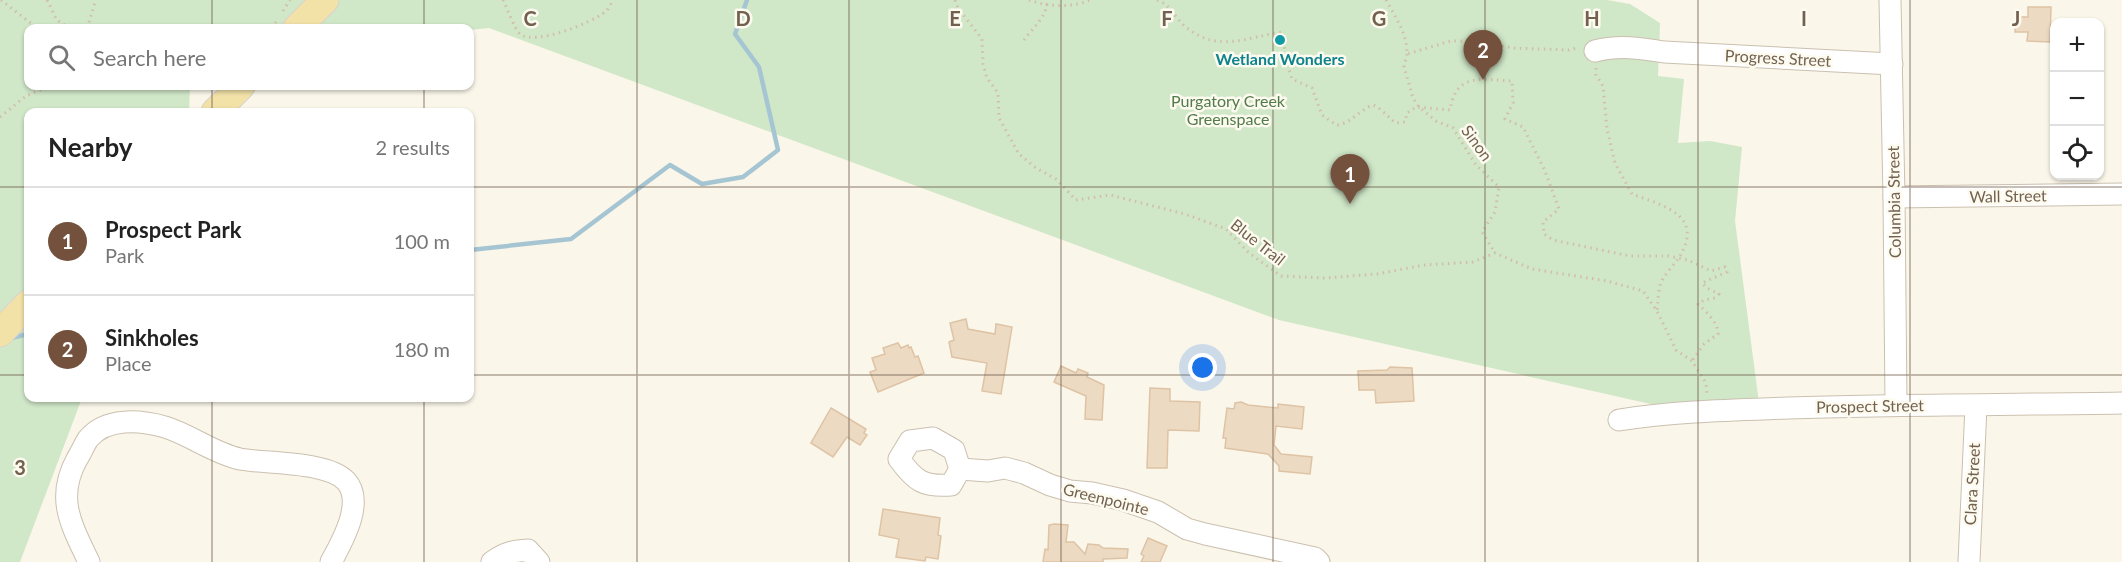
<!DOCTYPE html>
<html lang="en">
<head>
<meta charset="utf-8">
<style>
  body { margin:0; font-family:Lato,sans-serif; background:#f2f2f2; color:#222 }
  .controls { position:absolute; right:18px; top:18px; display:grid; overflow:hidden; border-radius:12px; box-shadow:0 2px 4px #0004 }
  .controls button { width:54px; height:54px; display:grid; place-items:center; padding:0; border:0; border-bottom:2px solid #e0e0e0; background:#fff; color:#222; font:30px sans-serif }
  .you { position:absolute; left:1203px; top:368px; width:21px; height:21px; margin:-15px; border:4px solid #fff; border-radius:50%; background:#1a73e8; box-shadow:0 0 0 9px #1a73e833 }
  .badge { display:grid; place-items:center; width:39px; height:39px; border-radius:50%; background:#73513c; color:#fff; font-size:20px; font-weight:700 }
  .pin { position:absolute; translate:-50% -50px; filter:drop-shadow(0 2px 3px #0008) }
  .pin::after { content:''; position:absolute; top:32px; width:21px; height:18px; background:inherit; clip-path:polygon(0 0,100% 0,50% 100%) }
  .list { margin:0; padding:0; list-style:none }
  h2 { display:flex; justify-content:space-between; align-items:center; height:78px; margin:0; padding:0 24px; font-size:26px }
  h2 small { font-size:20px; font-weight:400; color:#767676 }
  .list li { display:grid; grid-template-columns:39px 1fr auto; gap:18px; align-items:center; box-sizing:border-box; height:108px; padding:0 24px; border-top:2px solid #e0e0e0 }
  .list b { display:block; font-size:22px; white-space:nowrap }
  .list p { margin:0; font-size:20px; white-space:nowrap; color:#767676 }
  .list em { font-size:20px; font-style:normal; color:#767676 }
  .icon { flex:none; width:33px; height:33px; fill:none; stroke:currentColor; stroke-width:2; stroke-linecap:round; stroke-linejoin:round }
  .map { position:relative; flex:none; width:2122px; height:562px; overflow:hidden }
  .search { position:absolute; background:#fff; box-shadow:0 2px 4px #0004; left:24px; top:24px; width:450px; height:66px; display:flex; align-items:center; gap:15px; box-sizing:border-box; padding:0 21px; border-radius:12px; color:#767676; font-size:22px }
  .panel { position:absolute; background:#fff; box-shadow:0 2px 4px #0004; left:24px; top:108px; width:450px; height:294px; border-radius:12px }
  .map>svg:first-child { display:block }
  .green { fill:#d0e7c8 }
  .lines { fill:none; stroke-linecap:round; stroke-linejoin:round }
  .stream { stroke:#a6c5d3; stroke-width:4.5 }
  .building { fill:#eddac3; stroke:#dec3a5; stroke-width:1.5 }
  .minor-casing { stroke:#cbc0b0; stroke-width:23 }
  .major-casing { stroke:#d8d3ce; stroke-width:29 }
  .path { stroke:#d2bea6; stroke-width:3; stroke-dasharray:1.5 4.5; stroke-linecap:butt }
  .minor { stroke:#fff; stroke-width:21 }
  .major { stroke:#f2e2a8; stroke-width:27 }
  .grid { fill:none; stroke:#72614f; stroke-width:1.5; stroke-opacity:0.55 }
  .culture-dot { fill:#0f9aa8; stroke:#fdfaef; stroke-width:2 }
  .labels { text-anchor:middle; stroke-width:5; stroke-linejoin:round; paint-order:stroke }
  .street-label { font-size:16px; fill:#72614f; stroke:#fdfaef }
  .culture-label { font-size:16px; font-weight:bold; fill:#0d838f; stroke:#fdfaef }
  .park-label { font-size:16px; fill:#527b4b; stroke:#fdfaef }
  .grid-label { font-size:20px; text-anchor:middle; font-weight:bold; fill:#72614f; stroke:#fdfaef; stroke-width:5; stroke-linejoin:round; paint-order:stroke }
</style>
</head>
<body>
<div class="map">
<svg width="2122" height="562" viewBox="0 0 2122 562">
  <rect width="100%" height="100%" fill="#faf6e9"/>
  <polygon class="green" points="0,0 1607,0 1630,4 1660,23 1658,76 1684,79 1678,143 1710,141 1742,147 1735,221 1759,403 1655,405 1279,320 489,28 470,30 470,28 28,28 28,86 190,86 189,112 28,112 28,398 82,398 20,562 0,562"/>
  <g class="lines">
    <g class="stream">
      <polyline points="470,250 571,239 670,165 702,184 743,177 778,150 759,67 735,34 747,0"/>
      <polyline points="11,338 28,334"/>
    </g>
  </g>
  <g class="building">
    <polygon points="2028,7 2051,7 2050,42 2027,41 2028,32 2015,32 2016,17 2028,17"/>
    <polygon points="966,319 968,329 995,334 996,324 1012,327 1001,394 982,391 987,363 952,357 949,342 954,340 950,323"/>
    <polygon points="898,343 901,348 908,345 909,348 911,347 915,357 918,356 924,373 878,392 870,372 876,370 872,358 885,354 883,348"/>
    <polygon points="1061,366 1076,373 1078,369 1088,373 1087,377 1104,385 1102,420 1085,419 1086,396 1054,382"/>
    <polygon points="1390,367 1412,368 1414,401 1376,403 1375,390 1359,390 1358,371 1387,370"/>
    <polygon points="1150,388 1170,389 1170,401 1200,402 1199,431 1168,430 1167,468 1147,468"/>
    <polygon points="1241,402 1248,405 1278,408 1278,404 1304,407 1302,429 1276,426 1274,445 1281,454 1312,457 1310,474 1279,471 1279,466 1268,454 1225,448 1226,438 1223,438 1227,408 1234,409 1235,403"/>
    <polygon points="831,408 866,429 864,433 867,435 860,445 847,437 833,457 811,443"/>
    <polygon points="883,509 940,518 938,535 941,536 938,559 926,557 925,561 896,557 899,539 879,535"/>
    <polygon points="1054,524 1068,525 1066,542 1074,542 1085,554 1088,544 1099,545 1103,548 1128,549 1127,558 1103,559 1103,562 1043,562 1045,549 1048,550 1049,525"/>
    <polygon points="1148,538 1167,546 1160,562 1141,562 1144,556 1141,554"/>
  </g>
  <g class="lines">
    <defs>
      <g id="minor">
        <polyline points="1890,0 1894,197 1896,404"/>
        <path d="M 1595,51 C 1619,45 1640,48 1664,52 L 1892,64"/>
        <polyline points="1894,197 2122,194"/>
        <path d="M 1619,420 C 1675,411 1732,410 1788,408 C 1899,404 2011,405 2122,403"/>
        <path d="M 933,438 L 954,450 L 960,469 L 951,485 C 923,487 915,481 899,459 L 910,441 Z"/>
        <polyline points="960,469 988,471 1005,468 1024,473 1050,485 1070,491 1092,493 1123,500 1158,512 1187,529 1205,534 1315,558 1319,562"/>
        <path d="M 89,562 C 72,526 55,499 77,459 C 81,453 84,445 88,439 C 106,417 140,420 165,427 C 191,435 213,453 240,459 C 266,464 327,461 346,481 C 365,502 342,542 331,562"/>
        <path d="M 492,562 C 504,553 513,551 528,550 L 539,562"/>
        <polyline points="1969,562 1976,406"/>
      </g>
      <g id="major">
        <polyline points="297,28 325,0"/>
        <polyline points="215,112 241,86"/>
        <polyline points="0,333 28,304"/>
      </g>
    </defs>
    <use href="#minor" class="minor-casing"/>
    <use href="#major" class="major-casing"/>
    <g class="path">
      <polyline points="1,0 37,28"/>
      <path d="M 47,0 C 56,15 52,21 72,28"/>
      <path d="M 503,0 C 507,8 515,30 520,34 C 535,46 591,23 605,12 C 609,9 611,4 612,0"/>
      <polyline points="955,0 958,8 982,39 983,64 987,78 998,93 999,118 1019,154 1036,168 1056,179 1076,200 1110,195 1185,214 1226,229 1249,253 1281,276 1325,278 1377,274 1424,265 1473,262 1495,253 1532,269 1607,281 1643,291 1657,311 1676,350 1692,361 1706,383 1707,394"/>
      <path d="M 1029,0 C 1048,7 1072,8 1090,0"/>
      <path d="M 1157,0 C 1172,5 1174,18 1187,28 C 1219,53 1247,37 1282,32 L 1287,63 L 1292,79 L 1312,88 L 1322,115 L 1336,125 C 1349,125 1359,110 1373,105 C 1383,109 1387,117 1396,123 L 1405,122 L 1407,113 L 1416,107 L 1450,110 C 1456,71 1484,80 1512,81 L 1513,103 L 1505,119 L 1523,127 L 1545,171 L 1559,209 L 1543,222 L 1544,234 L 1553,240 L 1630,256 L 1668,256 L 1688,260 L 1711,271 L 1725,267 L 1727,272 L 1702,283 L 1707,288 L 1719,294 L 1715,298 L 1704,300 L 1698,304 C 1706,312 1718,322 1718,334 L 1704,344 L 1692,361"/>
      <path d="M 1386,0 C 1396,18 1407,33 1407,54 L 1451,41 L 1474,41 L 1514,48 L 1568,50 L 1577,48"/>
      <polyline points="283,11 290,0"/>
      <polyline points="87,28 96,0"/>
      <polyline points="272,28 276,22"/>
      <path d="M 1024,40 C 1033,28 1048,15 1047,0"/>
      <polyline points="1407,54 1404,67 1413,98 1419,107 1436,121 1453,128 1476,165 1499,187 1495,212 1482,232 1495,253"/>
      <path d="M 1596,68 L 1596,75 L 1603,86 L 1607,129 L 1615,163 L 1632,194 C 1665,206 1706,216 1678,259 C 1672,267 1662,277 1660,286 C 1658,294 1658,302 1657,310"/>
      <polyline points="0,117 26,96 50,86"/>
    </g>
    <use href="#minor" class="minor"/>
    <use href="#major" class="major"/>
  </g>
  <path class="grid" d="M 212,0 L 212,28M 424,0 L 424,28M 637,0 L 637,562M 849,0 L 849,562M 1061,0 L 1061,562M 1273,0 L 1273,562M 1485,0 L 1485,562M 1698,0 L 1698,562M 1910,0 L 1910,562M 212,86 L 212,112M 424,86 L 424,112M 0,187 L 28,187M 470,187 L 2122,187M 0,375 L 28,375M 470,375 L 2122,375M 212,398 L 212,562M 424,398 L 424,562"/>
  <circle class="culture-dot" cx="1280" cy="40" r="6"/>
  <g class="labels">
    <g class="street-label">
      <text transform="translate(1778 58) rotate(3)" y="6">Progress Street</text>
      <text transform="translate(1477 143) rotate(54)" y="6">Sinon</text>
      <text transform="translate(2008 196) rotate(-1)" y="6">Wall Street</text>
      <text transform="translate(1894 202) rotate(-91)" y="6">Columbia Street</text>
      <text transform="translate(1258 242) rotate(38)" y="6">Blue Trail</text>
      <text transform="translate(1870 406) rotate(-1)" y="6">Prospect Street</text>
      <text transform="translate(1972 484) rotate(-87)" y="6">Clara Street</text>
      <text transform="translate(1106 499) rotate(14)" y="6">Greenpointe</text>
    </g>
    <g class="culture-label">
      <text x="1280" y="65">Wetland Wonders</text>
    </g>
    <g class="park-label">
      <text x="1228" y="107">Purgatory Creek<tspan x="1228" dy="18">Greenspace</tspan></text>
    </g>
  </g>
  <g class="grid-label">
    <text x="530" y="26">C</text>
    <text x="743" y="26">D</text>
    <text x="955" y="26">E</text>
    <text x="1167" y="26">F</text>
    <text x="1379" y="26">G</text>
    <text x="1592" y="26">H</text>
    <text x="1804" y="26">I</text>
    <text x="2016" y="26">J</text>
    <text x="20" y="475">3</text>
  </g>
</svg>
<div class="controls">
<button>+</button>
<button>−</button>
<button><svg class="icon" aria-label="locate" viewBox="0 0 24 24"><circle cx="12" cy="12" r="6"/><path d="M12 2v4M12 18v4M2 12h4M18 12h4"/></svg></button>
</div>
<div class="you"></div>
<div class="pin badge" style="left:1350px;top:204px">1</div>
<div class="pin badge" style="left:1483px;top:80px">2</div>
<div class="search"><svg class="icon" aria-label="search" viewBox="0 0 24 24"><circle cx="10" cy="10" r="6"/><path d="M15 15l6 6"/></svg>Search here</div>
<section class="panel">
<h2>Nearby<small>2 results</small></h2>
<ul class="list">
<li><span class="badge">1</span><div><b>Prospect Park</b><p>Park</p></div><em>100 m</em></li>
<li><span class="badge">2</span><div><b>Sinkholes</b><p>Place</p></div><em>180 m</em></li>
</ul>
</section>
</div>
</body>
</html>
